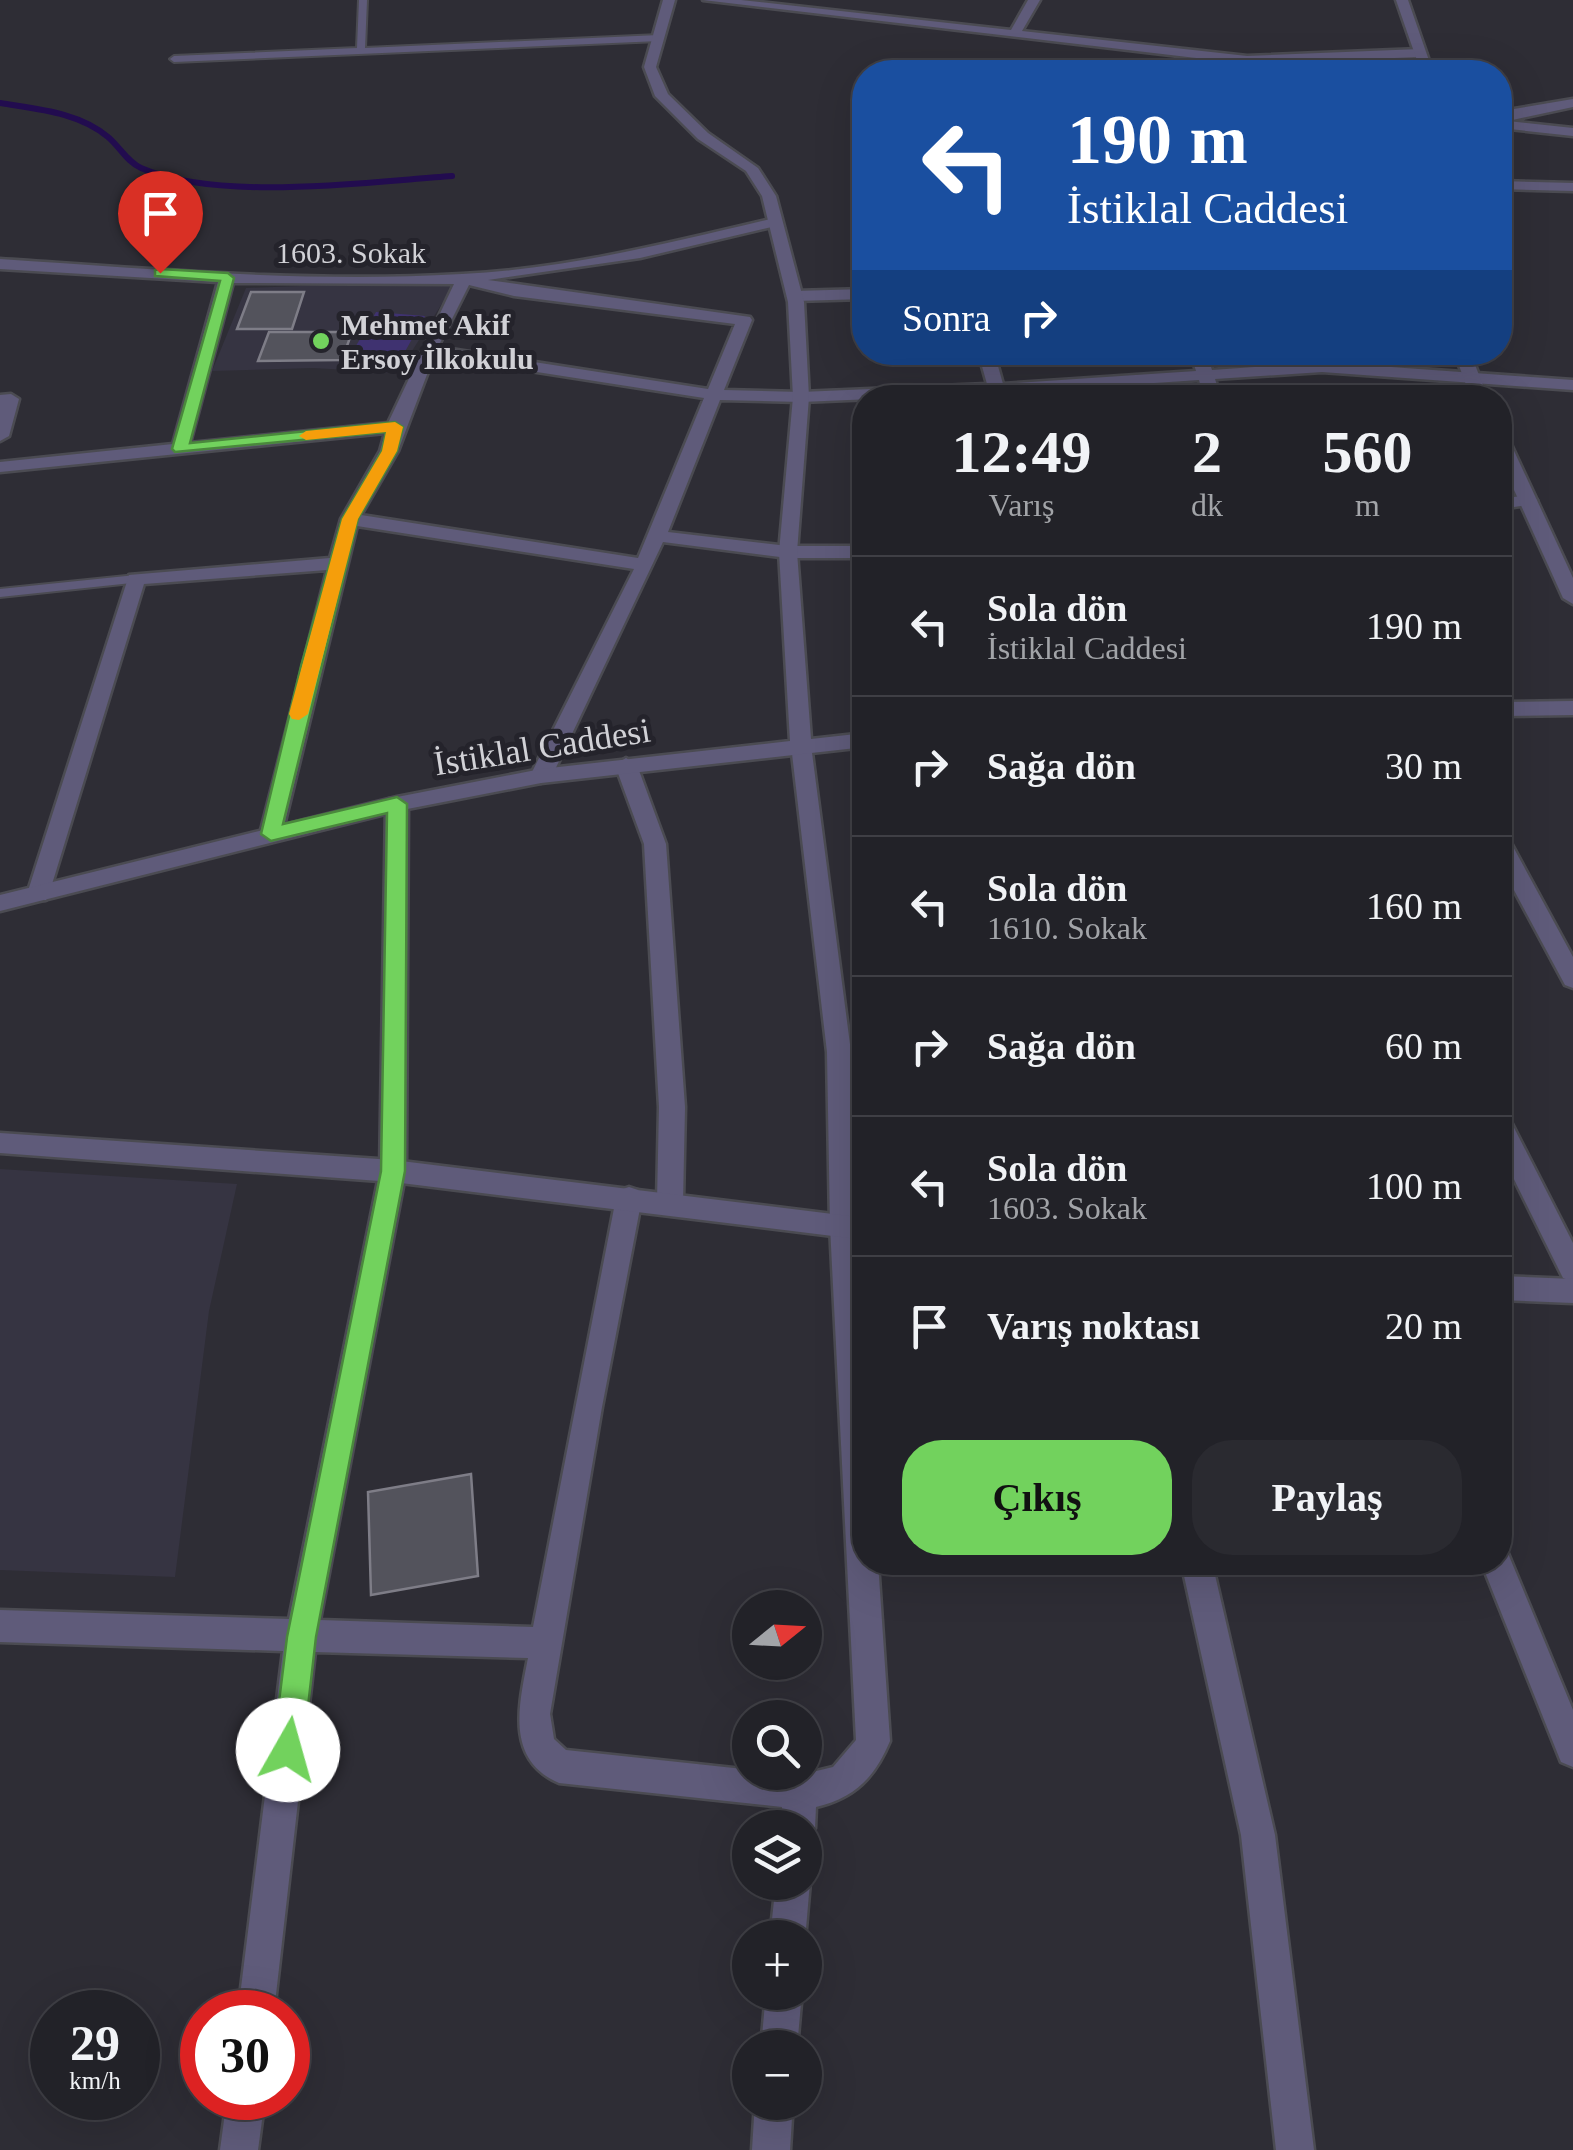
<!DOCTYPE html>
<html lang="tr">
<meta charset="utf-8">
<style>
body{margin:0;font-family:"Times New Roman",serif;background:#2a2a30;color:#f1f3f6;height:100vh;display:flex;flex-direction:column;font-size:38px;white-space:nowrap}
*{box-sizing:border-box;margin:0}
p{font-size:32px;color:#a2a4a8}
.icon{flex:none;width:55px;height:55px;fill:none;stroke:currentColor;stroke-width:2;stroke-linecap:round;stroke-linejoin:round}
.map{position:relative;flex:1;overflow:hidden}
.panel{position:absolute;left:852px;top:385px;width:660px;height:1190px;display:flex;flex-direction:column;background:#222228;border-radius:40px;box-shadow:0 10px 40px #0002,0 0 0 2px #3f3f45}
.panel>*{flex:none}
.top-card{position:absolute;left:852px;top:60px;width:660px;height:305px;border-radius:40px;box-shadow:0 10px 40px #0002,0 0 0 2px #3f3f45;background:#1a4fa0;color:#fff;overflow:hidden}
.needle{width:65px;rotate:72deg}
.controls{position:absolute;left:732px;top:1590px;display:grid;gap:20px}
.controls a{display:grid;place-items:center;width:90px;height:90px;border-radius:50%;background:#222228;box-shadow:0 10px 40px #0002,0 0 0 2px #3f3f45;font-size:50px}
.speed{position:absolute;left:30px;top:1990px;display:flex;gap:20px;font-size:50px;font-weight:700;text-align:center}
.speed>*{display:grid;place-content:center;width:130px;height:130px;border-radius:50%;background:#222228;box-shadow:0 10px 40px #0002,0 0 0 2px #3f3f45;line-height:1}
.speed small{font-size:25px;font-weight:400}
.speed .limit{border:15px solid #d22;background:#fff;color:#111}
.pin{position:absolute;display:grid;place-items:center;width:85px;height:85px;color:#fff;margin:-102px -42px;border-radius:50% 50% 50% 0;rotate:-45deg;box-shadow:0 0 10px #0007}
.pin .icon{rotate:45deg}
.me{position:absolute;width:110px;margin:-55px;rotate:7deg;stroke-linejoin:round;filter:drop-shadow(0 0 8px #0008)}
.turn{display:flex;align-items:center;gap:35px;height:210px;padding:0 50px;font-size:45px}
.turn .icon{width:130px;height:130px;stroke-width:2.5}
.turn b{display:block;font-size:70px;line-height:85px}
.then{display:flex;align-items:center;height:95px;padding:0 50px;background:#0003;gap:20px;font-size:38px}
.eta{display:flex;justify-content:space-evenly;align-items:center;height:170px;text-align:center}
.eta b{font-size:60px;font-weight:700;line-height:70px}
.cta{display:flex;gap:20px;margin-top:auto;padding:20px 50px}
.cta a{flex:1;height:115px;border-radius:40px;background:#72d25d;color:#111;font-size:40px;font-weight:700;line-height:115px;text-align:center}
.cta a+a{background:#2a2a30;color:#f1f3f6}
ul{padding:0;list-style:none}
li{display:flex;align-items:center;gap:30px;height:140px;padding:0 50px;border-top:2px solid #3f3f45}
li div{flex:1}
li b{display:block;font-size:38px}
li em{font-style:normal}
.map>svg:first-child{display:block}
.built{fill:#363442}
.green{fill:#3f3270}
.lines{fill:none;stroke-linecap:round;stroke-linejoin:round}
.stream{stroke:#220c4f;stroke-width:6}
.building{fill:#53535c;stroke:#7e7d87;stroke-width:2.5}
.service-casing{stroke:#4b4b52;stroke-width:4}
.minor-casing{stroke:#4b4b52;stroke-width:5}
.tertiary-casing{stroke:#4b4b52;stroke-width:5}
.service{fill:#5f5b7a;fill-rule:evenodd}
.minor{fill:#5f5b7a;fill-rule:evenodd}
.tertiary{fill:#5f5b7a;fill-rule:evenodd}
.route{fill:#72d25d;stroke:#4a883c;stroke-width:2.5}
.slow{fill:#f59e0b}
.poi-dot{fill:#72d25d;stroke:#24232b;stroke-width:4}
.labels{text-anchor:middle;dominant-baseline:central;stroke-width:10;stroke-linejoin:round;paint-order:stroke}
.far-street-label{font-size:30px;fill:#d1d1d6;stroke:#24232b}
.far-poi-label{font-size:30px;font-weight:bold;fill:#d1d1d6;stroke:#24232b;text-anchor:start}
.street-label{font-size:35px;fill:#d1d1d6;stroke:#24232b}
</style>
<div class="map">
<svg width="1573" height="2150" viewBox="0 0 1573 2150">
<rect width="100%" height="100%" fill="#2e2d35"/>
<g class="built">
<path d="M 457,280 L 398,373 L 313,368 L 212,371 L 246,288 Z"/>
<path d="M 0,1169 L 237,1184 L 209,1311 L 175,1577 L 0,1570 Z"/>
</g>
<path class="green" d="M 376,312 L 425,316 L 398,364 L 347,361 Z"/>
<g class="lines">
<path class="stream" d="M 0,103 C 36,109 79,112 108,137 C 120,147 127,162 141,168 C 219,202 367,182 452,176"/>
</g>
<g class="building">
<path d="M 251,292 L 304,292 L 292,329 L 237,329 Z"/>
<path d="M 269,332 L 352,332 L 342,360 L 258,361 Z"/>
<path d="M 471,1474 L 478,1576 L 371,1595 L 368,1492 Z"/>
</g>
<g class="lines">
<defs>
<g id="service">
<path d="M 359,0 L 367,0 L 365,48 L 659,35 L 663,38 L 659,41 L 174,62 L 170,59 L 174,56 L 357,48 Z"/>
<path d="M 1114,380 L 1120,383 L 1125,398 L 1113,398 L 1108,383 Z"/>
<path d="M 136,575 L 143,579 L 141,582 L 0,597 L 0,589 Z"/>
</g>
<g id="minor">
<path d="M 703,0 L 741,0 L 1011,30 L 1028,0 L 1040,0 L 1022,31 L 1247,56 L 1420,49 L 1426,53 L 1420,57 L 1247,64 Z"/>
<path d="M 1573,99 L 1573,107 L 1508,121 L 1573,128 L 1573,136 L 1500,128 L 1500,115 L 1508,110 Z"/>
<path d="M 775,218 L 780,219 L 780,225 L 640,258 L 488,280 L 750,317 L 752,320 L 724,390 L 801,392 L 987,384 L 978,352 L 994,352 L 1003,384 L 1196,371 L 1190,352 L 1206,352 L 1212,370 L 1322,362 L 1573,380 L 1573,390 L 1322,372 L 1215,379 L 1221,398 L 1204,398 L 1199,380 L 1006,393 L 1007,398 L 990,394 L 801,402 L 720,400 L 668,532 L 788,546 L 865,546 L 865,558 L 788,558 L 663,542 L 552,776 L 541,783 L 530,776 L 634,569 L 357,526 L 282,834 L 271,842 L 260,834 L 327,570 L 144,584 L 49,894 L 46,900 L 30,900 L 27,894 L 129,575 L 330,558 L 341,519 L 380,451 L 385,433 L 0,472 L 0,462 L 173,444 L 218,282 L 0,269 L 0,259 C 153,269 308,283 462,274 C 567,269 673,242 775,218 ZM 233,283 L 454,284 L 388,423 L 190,443 ZM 469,285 L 514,296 L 735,324 L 708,389 L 438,347 ZM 434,356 L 704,398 L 638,558 L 361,515 L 398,451 Z"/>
<path d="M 865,289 L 865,299 L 795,301 L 787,296 L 795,291 Z"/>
<path d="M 11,394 L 19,399 L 9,436 L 0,441 L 0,395 Z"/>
<path d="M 1528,495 L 1537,500 L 1534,504 L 1500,509 L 1500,499 Z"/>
<path d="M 801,738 L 811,745 L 851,1052 L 865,1359 L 865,1562 L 878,1562 L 890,1741 C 875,1777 855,1798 816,1807 L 815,1828 L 805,1842 L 805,1828 L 781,1828 L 782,1807 L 559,1783 C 505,1760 519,1705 528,1658 L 315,1652 L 274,2012 L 238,2012 L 283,1651 L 0,1642 L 0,1610 L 289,1619 L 380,1171 L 386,804 L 389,799 L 405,799 L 408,804 L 406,1171 L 320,1620 L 533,1627 L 616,1198 L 620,1190 L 629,1187 L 638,1190 L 642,1198 L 602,1407 L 550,1714 L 554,1739 L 566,1750 L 800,1775 L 833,1767 L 856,1740 L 830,1226 L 827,1052 L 791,745 Z"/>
<path d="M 626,758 L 637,765 L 666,844 L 685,1107 L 683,1202 L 679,1210 L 670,1213 L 661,1210 L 657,1202 L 659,1107 L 644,844 L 615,765 Z"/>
<path d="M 1500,835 L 1511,843 L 1573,957 L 1573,988 L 1565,985 L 1500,864 Z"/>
<path d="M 1500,1115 L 1509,1118 L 1573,1243 L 1573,1282 L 1563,1278 L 1500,1151 Z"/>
<path d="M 1500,1549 L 1507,1551 L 1573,1710 L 1573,1767 L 1561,1762 L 1481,1562 L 1500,1562 Z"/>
<path d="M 1181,1562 L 1212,1562 L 1275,1835 L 1314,2150 L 1276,2150 L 1241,1835 Z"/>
<path d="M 805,1870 L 810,1882 L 805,1940 L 770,1938 L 776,1882 L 805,1882 Z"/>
<path d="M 766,1992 L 802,1992 L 797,2048 L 761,2048 Z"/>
<path d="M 227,2098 L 265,2098 L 258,2150 L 220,2150 Z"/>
<path d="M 755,2102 L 793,2102 L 790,2150 L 752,2150 Z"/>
</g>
<g id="tertiary">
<path d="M 663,0 L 675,0 L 656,67 L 668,94 L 708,133 L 758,168 L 776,196 L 804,302 L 809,397 L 797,552 L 811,739 L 865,733 L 865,747 L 541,783 L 397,811 L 0,911 L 0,895 L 397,797 L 541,769 L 790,741 L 779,552 L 793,397 L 788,302 L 762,196 L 746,171 L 698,139 L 655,96 L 644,67 Z"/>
<path d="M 1396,0 L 1408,0 L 1433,72 L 1421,72 Z"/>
<path d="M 1500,181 L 1573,183 L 1573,191 L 1500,189 Z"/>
<path d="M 1454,352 L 1470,352 L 1488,398 L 1471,398 Z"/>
<path d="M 1500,435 L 1509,440 L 1573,578 L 1573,604 L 1563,598 L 1500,459 Z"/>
<path d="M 1573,701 L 1573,715 L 1500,716 L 1500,702 Z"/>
<path d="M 0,1133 L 393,1160 L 865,1218 L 865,1240 L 393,1182 L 0,1153 Z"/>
<path d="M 1500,1276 L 1573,1279 L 1573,1303 L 1500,1300 Z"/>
</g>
</defs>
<use href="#service" class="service-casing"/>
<use href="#minor" class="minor-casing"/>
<use href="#tertiary" class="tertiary-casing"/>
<use href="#service" class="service"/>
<use href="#minor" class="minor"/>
<use href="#tertiary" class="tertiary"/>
</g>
<path class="route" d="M 160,269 L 228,273 L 234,278 L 190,443 L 395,422 L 403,427 L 397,451 L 358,519 L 283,824 L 397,797 L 407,804 L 405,1171 L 316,1637 L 303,1750 L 298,1760 L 288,1765 L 277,1760 L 273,1750 L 287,1637 L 381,1171 L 387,813 L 271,841 L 261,834 L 301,666 L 342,519 L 382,451 L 386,432 L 175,452 L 172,449 L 220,281 L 155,276 L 155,270 Z"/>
<path class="slow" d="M 395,422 L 403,427 L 397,451 L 358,519 L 308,714 L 299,720 L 292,719 L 289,714 L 342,519 L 382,451 L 386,432 L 306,440 L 299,436 L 306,431 Z"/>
<circle class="poi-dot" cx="321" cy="341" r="10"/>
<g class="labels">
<g class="far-street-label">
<text x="351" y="252">1603. Sokak</text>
</g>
<g class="far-poi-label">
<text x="341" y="324">Mehmet Akif<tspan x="341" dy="34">Ersoy İlkokulu</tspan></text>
</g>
<g class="street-label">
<text transform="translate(542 747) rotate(-9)">İstiklal Caddesi</text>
</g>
</g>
</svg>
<div class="controls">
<a><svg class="needle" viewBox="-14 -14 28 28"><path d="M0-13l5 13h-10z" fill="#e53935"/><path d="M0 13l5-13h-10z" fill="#a2a4a8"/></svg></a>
<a><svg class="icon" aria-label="search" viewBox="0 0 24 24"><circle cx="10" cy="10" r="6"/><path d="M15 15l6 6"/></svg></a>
<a><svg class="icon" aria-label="layers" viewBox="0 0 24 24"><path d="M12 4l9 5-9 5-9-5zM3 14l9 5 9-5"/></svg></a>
<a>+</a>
<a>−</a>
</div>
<div class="speed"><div>29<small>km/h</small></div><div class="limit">30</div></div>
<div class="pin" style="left:160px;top:273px;background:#d93025"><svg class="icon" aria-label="arrive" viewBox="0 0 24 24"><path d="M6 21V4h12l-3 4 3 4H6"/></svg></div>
<svg class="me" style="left:288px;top:1750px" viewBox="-20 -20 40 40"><circle r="19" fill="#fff"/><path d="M0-13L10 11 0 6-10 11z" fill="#72d25d"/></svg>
<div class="top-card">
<div class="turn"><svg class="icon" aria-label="left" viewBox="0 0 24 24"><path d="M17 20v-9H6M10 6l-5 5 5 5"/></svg><div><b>190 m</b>İstiklal Caddesi</div></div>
<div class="then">Sonra<svg class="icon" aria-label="right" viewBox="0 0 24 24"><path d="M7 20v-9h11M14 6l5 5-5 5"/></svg></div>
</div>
<section class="panel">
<div class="eta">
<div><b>12:49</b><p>Varış</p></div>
<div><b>2</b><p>dk</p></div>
<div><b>560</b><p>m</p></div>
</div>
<ul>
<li><svg class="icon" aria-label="left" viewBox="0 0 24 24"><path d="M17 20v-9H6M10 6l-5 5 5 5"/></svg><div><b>Sola dön</b><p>İstiklal Caddesi</p></div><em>190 m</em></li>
<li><svg class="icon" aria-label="right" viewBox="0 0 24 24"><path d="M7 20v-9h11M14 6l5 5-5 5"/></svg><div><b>Sağa dön</b></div><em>30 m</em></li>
<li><svg class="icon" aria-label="left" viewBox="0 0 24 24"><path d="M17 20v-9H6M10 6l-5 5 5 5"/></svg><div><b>Sola dön</b><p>1610. Sokak</p></div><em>160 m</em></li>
<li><svg class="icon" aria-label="right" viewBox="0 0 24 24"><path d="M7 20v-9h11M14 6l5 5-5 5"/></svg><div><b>Sağa dön</b></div><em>60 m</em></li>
<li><svg class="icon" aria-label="left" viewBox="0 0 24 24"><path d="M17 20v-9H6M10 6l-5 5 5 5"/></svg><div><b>Sola dön</b><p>1603. Sokak</p></div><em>100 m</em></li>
<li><svg class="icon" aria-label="arrive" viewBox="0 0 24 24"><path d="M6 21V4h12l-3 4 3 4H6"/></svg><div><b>Varış noktası</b></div><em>20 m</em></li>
</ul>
<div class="cta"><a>Çıkış</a><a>Paylaş</a></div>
</section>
</div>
